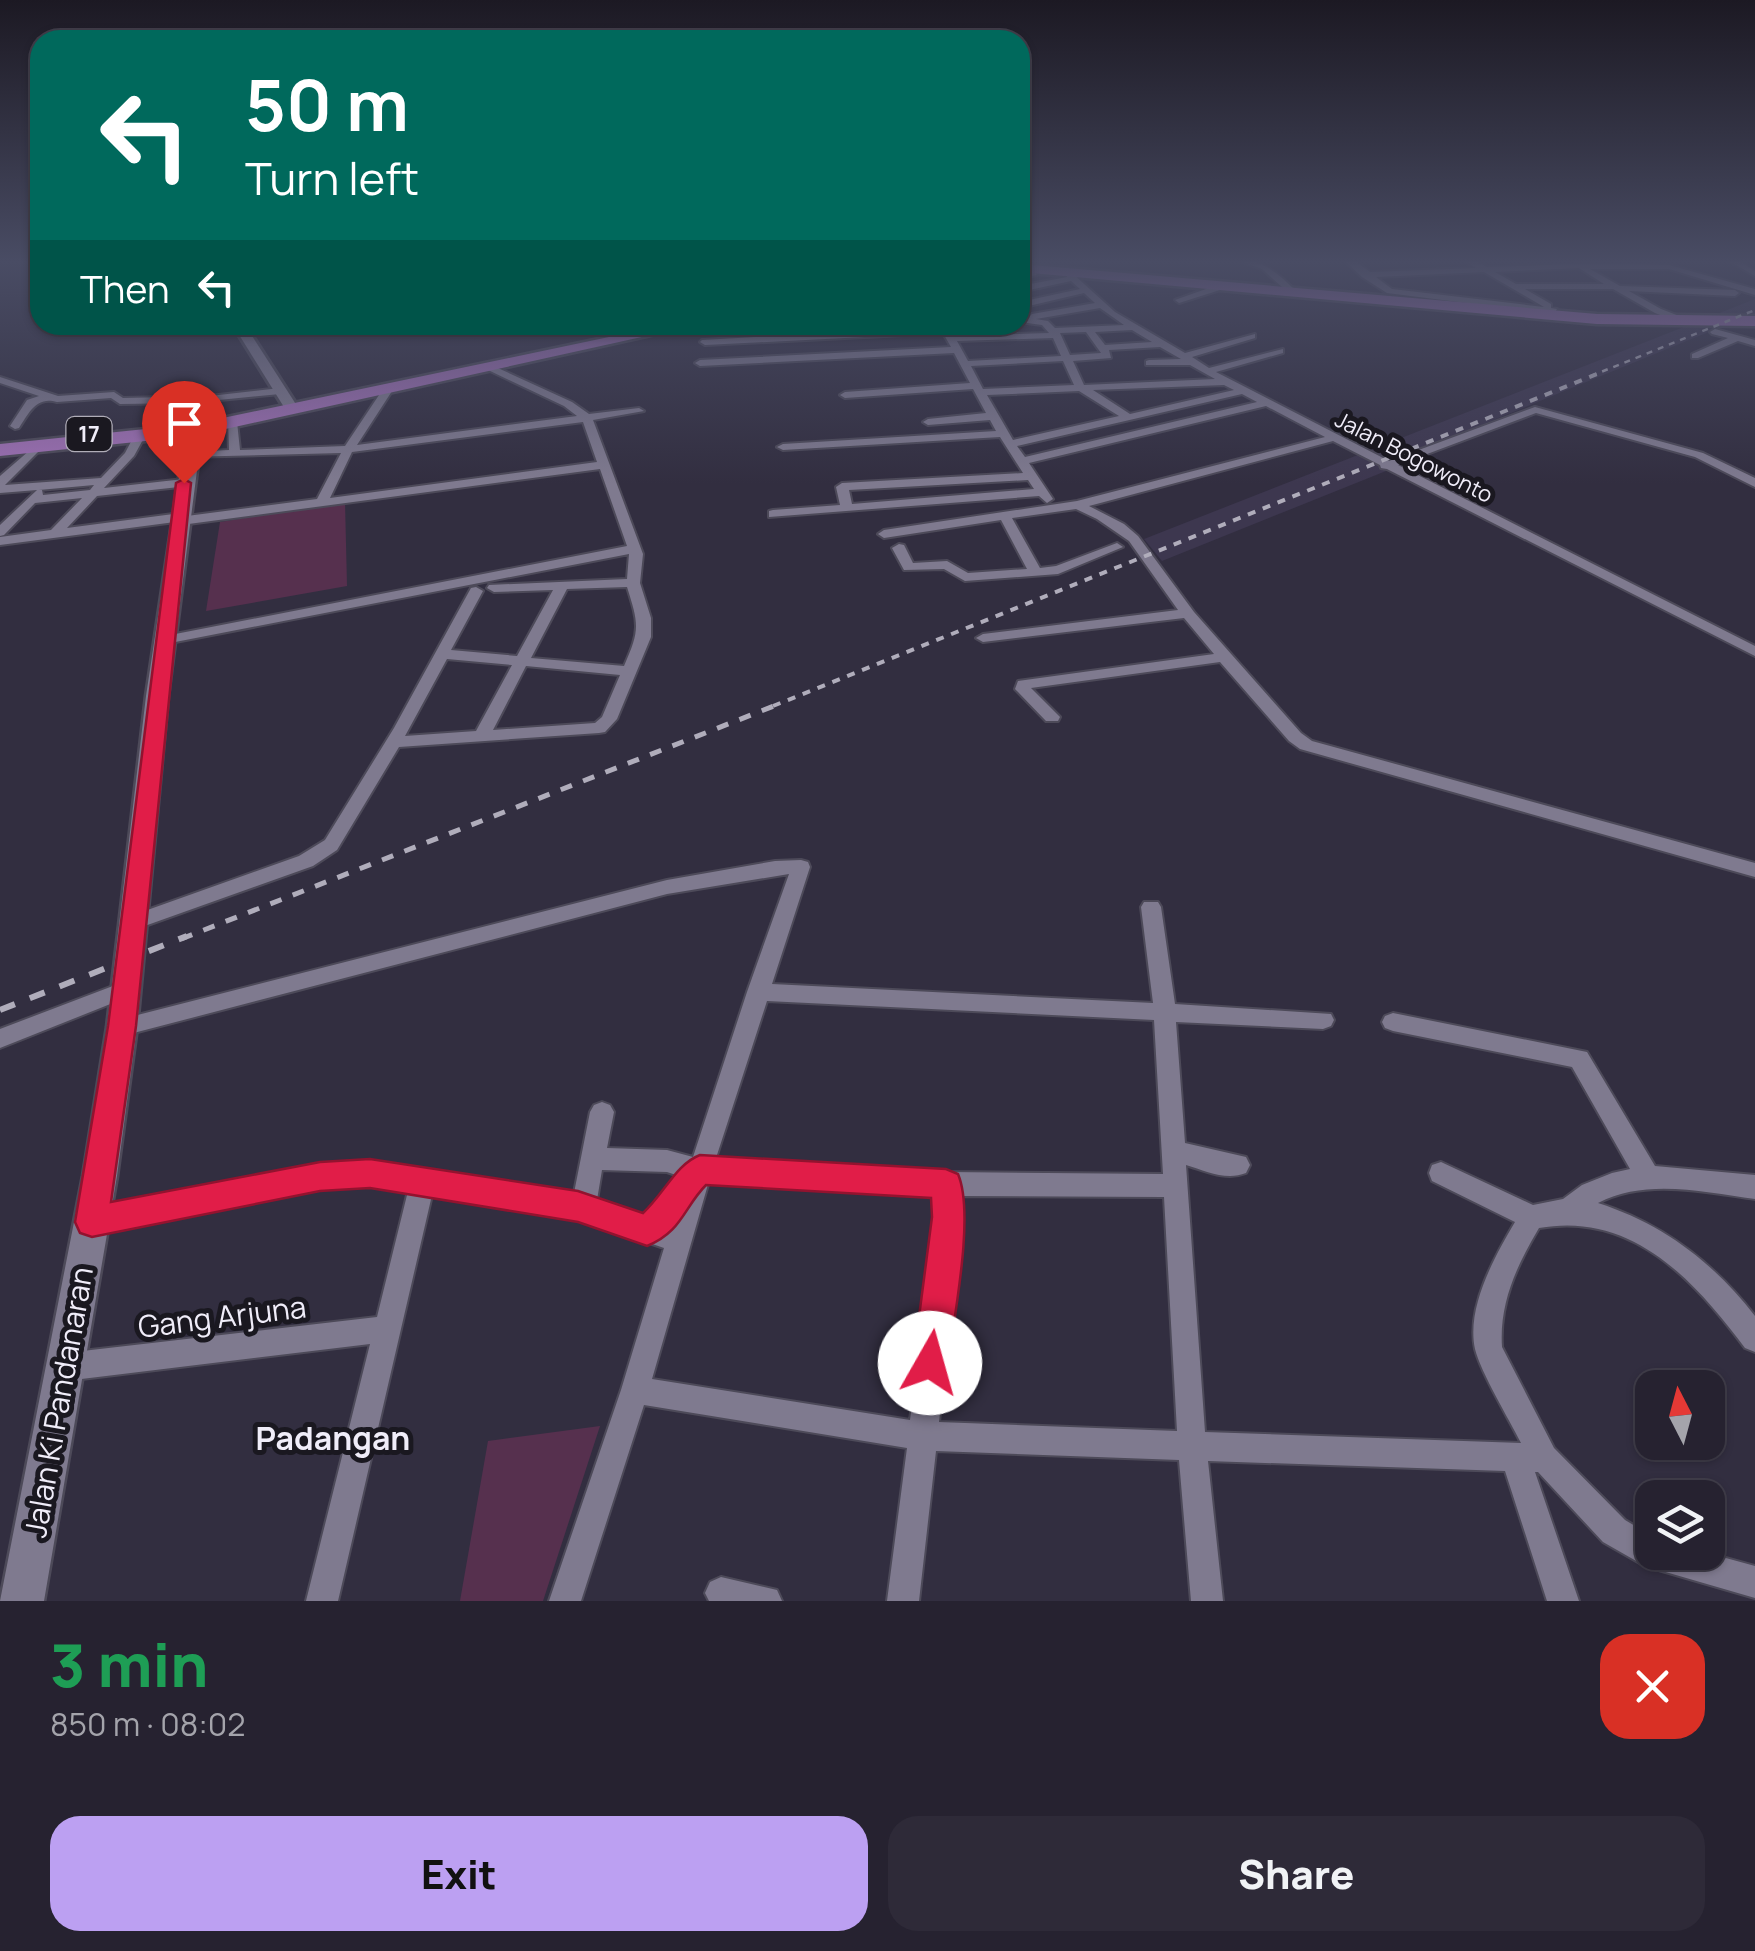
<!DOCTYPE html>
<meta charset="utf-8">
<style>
body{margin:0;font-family:Manrope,sans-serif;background:#2e2a38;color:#f1f3f6;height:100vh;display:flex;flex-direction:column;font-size:38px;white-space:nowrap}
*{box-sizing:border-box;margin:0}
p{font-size:32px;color:#a4a4ab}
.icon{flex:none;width:55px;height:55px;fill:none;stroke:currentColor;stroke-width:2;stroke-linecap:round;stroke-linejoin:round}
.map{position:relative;height:1601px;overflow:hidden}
.side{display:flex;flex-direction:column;background:#262230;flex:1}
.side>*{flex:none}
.guide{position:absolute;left:30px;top:30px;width:1000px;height:305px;border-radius:30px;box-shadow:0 2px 8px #0004,0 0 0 2px #423f4c;background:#00695c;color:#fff;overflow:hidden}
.needle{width:65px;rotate:354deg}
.controls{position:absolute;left:1635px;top:1370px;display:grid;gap:20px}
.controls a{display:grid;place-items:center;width:90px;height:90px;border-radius:20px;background:#262230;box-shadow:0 2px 8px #0004,0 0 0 2px #423f4c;font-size:50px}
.pin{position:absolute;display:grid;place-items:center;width:85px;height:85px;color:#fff;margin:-102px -42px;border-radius:50% 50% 50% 0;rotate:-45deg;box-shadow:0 0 10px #0007}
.pin .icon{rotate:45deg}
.me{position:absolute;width:110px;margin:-55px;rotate:7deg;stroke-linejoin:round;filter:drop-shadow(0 0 8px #0008)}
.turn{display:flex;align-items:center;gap:35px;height:210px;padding:0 50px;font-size:45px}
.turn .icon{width:130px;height:130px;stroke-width:2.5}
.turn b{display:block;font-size:70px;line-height:85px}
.then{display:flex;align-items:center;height:95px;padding:0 50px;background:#0003;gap:20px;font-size:38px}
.round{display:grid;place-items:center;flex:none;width:105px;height:105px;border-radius:30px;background:#2e2a38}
.head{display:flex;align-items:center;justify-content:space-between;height:170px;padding:0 50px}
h1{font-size:60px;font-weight:800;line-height:75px;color:#1e9e55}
.action{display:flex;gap:20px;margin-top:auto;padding:20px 50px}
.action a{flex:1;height:115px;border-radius:30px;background:#bca0f2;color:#111;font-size:40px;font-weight:800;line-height:115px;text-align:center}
.action a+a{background:#2e2a38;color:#f1f3f6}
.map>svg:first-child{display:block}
.built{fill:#3d374f}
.green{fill:#56304e}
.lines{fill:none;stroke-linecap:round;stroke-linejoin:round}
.minor-casing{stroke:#4d4a59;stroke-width:4}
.tertiary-casing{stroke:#4d4a59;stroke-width:6}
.secondary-casing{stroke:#4d4a59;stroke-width:5}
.trunk-casing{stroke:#4d4a59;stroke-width:5}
.minor{fill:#7f7a8f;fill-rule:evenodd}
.tertiary{fill:#7f7a8f;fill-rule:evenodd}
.secondary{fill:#7f7a8f;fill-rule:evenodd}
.trunk{fill:#9e70b4;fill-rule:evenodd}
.rail-far3{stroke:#b0adbb;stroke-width:2.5;stroke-dasharray:6 6;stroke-linecap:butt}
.rail-far2{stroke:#b0adbb;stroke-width:4;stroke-dasharray:8 8;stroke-linecap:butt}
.rail-far1{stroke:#b0adbb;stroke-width:5;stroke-dasharray:12 12;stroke-linecap:butt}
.rail{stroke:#b0adbb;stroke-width:6;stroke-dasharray:16 16;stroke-linecap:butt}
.route{fill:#e11d48;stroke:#92132f;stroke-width:2.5}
.labels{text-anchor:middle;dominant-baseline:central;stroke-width:10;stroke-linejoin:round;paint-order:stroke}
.shield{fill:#1a1820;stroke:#b0adb8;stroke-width:2.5}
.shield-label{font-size:22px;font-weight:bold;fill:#f0edf9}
.far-street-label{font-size:22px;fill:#f0edf9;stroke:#1a1820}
.near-street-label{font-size:30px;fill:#f0edf9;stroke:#1a1820}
.near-neighbourhood-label{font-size:32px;font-weight:bold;fill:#f0edf9;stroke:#1a1820}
</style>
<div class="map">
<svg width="1755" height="1601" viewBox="0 0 1755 1601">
<rect width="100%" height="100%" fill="#322e40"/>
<path class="built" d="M 1755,299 L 1755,313 L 1381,466 L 1386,471 L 1162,561 L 1144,539 Z"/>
<g class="green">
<path d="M 345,502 L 347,586 L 206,611 L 220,522 Z"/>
<path d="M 600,1426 L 543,1601 L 460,1601 L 488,1441 Z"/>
</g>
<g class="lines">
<defs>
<g id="minor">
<path d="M 1020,259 L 1025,259 L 1020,262 Z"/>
<path d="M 1235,259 C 1263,259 1279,274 1298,293 L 1291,295 L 1262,269 Z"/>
<path d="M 1343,259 L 1353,259 L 1370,272 L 1476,268 L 1462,259 L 1472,259 L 1487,267 L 1579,264 L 1669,265 L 1755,289 L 1755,295 L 1669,269 L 1590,269 L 1620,286 L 1735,290 L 1739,293 L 1735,296 L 1629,291 L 1661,309 L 1687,319 L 1684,324 L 1655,313 L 1613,289 L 1525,289 L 1551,304 L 1551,308 L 1557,309 L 1554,314 L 1387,293 L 1362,277 ZM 1579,268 L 1604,284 L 1516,284 L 1495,272 ZM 1484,272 L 1544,307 L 1392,289 L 1376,277 Z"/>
<path d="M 1726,259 L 1736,259 L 1755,271 L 1755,276 Z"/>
<path d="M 1034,271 L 1037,275 L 1020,278 L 1020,274 Z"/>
<path d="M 1066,273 L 1072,273 L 1115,312 L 1185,353 L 1255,334 L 1255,338 L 1192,357 L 1209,368 L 1283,349 L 1283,353 L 1216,372 L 1389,461 L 1535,407 L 1703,453 L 1755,478 L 1755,487 L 1695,457 L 1536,413 L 1398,465 L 1755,646 L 1755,656 L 1387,469 L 1381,468 L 1380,465 L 1333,441 L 1089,506 L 1124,524 L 1138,536 L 1194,612 L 1301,733 L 1312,741 L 1755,863 L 1755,877 L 1300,749 L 1289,741 L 1220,662 L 1031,688 L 1060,717 L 1058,721 L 1046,721 L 1018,692 L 1015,689 L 1018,681 L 1214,654 L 1184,618 L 983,642 L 976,638 L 983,634 L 1178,610 L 1129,541 L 1097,519 L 1076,509 L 1012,518 L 1040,568 L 1056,566 L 1117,543 L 1123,547 L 1058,574 L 965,581 L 944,569 L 904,570 L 892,548 L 899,544 L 904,545 L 913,563 L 947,561 L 968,573 L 1027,569 L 1001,520 L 884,538 L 878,534 L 884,530 L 1077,501 L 1325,437 L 1266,406 L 1029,463 L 1053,499 L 1047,503 L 1039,496 L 769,517 L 769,511 L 773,510 L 840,505 L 836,487 L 842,483 L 1023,473 L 1000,437 L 783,450 L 777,447 L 783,444 L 996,431 L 990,420 L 928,425 L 923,422 L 928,419 L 986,413 L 973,389 L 845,398 L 840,395 L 845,392 L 970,383 L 954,353 L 700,366 L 695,363 L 700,360 L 951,347 L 943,333 L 705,345 L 700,342 L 702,340 L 808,334 L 805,325 L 815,325 L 817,333 L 940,327 L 938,325 L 948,325 L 954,336 L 1049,333 L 1042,325 L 1020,322 L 1020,316 L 1028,318 L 1032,314 L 1095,303 L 1084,293 L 1020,308 L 1020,302 L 1080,289 L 1071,281 L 1020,292 L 1020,286 L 1067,277 ZM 1100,308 L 1124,325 L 1055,328 L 1048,321 L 1036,319 ZM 1132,330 L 1152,342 L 1105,345 L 1095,332 ZM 1086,332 L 1101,353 L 1070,355 L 1060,333 ZM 1053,338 L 1061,356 L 968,361 L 957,341 ZM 1160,347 L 1181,359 L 1149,360 L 1146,361 L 1146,365 L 1190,365 L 1215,379 L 1084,385 L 1073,361 L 1111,358 L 1109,350 ZM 1063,361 L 1074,385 L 983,389 L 971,366 ZM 1224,385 L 1234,390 L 1130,414 L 1093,390 ZM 1079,391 L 1119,416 L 1013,440 L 987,395 ZM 1242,394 L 1257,402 L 1025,457 L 1017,446 ZM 1028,480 L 1034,489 L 852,504 L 849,490 Z"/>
<path d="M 1220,284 L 1223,289 L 1179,303 L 1175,300 Z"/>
<path d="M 621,325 L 632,325 L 643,335 L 635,337 Z"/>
<path d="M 1715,329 L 1755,340 L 1755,346 L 1738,341 L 1698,358 L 1692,358 L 1692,354 L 1728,338 L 1712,334 L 1710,332 Z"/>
<path d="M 489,364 L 572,402 L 589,414 L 639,408 L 644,411 L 593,420 L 643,554 L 640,583 L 651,618 L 651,637 L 617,719 L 605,732 L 599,733 L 399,747 L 337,850 L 313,866 L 139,928 L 132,931 L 125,928 L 122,923 L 125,918 L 299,856 L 325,840 L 394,728 L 471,588 L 476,587 L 483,591 L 451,650 L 517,656 L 553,590 L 494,592 L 487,588 L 489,585 L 627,579 L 629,554 L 165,644 L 160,643 L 160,637 L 627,546 L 600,469 L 181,525 L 175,522 L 0,545 L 0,537 L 51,530 L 82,498 L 35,503 L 4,535 L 0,536 L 0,525 L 37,490 L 0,493 L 0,476 L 37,444 L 41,445 L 41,449 L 5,485 L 101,478 L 125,453 L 135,434 L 139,433 L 145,436 L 134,456 L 104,488 L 184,479 L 188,480 L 188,486 L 97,496 L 67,528 L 181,513 L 187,516 L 317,499 L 341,453 L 185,457 L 185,453 L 189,452 L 229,450 L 228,420 L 237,422 L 240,450 L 345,446 L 385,386 L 389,385 L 394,388 L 357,445 L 577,416 L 564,406 L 486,369 L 484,367 ZM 583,422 L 597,462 L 330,498 L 352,452 ZM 94,485 L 90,490 L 43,495 L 42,490 L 39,490 ZM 627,587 C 639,625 640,630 624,666 L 531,658 L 567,589 ZM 447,659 L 512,665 L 476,731 L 405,736 ZM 526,666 L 620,675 L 602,717 L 595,723 L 493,730 Z"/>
<path d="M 0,377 L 58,396 L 114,392 L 123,398 L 210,396 L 280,388 L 285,391 L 280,394 L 199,402 L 181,428 L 177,429 L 172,426 L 188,403 L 120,404 L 111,398 L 57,402 C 36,396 29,413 19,428 L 15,429 L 10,426 L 27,400 L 39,396 L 0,383 Z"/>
<path d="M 801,860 L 808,862 L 810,867 L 772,984 L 1153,1003 L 1141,907 L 1144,902 L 1158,902 L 1161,907 L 1175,1004 L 1331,1014 L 1334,1020 L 1331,1026 L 1323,1029 L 1176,1022 L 1185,1143 L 1246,1157 L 1250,1165 L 1246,1173 C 1226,1181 1206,1171 1186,1165 L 1205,1432 L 1521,1443 C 1509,1419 1481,1373 1475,1349 C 1466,1307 1495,1256 1515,1222 L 1432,1181 L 1429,1173 L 1432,1165 L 1441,1162 L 1533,1205 L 1563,1199 L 1582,1185 L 1612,1173 L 1630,1169 L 1572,1067 L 1393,1031 L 1385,1028 L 1382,1022 L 1385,1016 L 1393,1013 L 1587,1052 L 1655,1166 L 1755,1175 L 1755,1199 C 1704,1192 1646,1178 1598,1203 C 1663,1224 1713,1262 1755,1316 L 1755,1352 L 1745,1348 C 1694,1280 1632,1211 1539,1228 C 1517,1265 1499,1303 1502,1347 L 1554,1448 L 1625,1520 L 1652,1536 L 1652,1552 L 1704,1552 L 1755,1566 L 1755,1598 L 1645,1566 L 1603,1542 L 1538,1472 L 1535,1472 L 1579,1601 L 1547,1601 L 1505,1471 L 1208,1461 L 1223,1601 L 1191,1601 L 1179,1460 L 936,1451 L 919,1601 L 887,1601 L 907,1448 L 644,1405 L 581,1601 L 549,1601 L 621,1390 L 664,1248 L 577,1218 L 432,1195 L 338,1601 L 306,1601 L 370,1344 L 65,1381 L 55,1377 L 51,1367 L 55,1357 L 65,1353 L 377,1317 L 408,1191 L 370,1185 L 320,1187 L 92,1233 L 83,1230 L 80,1221 L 83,1212 L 92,1209 L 320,1165 L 370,1163 L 574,1193 L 590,1112 L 594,1105 L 602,1102 L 610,1105 L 614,1112 L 607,1148 L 667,1150 L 693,1157 L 747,992 L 789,874 L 667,894 L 122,1036 L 114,1033 L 111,1027 L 114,1021 L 667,880 L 775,861 ZM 767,1001 L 1154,1020 L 1163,1174 L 947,1172 L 716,1158 ZM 602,1170 L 667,1172 L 679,1176 L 661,1201 L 645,1217 L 597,1200 ZM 720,1180 L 935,1195 L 937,1217 L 910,1420 L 652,1379 L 709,1181 ZM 960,1196 L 1164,1197 L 1177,1431 L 939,1422 L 961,1217 Z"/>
<path d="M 126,981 L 133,983 L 136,989 L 133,995 L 0,1048 L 0,1029 Z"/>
<path d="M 721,1577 L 777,1590 L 782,1601 L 709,1601 L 705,1593 L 710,1582 Z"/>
</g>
<path id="tertiary" d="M 233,325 L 245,325 L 299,409 L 297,412 L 287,412 Z"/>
<path id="secondary" d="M 195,419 L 203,424 L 168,696 L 137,1027 L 117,1176 L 44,1601 L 0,1601 L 83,1176 L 107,1027 L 146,696 L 187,424 Z"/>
<g id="trunk">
<path d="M 1020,264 L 1597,314 L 1755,316 L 1755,326 L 1597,324 L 1020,272 Z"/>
<path d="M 666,325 L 696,325 L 194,436 L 0,456 L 0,444 L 194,424 Z"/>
</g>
</defs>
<use href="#minor" class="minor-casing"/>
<use href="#tertiary" class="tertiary-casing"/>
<use href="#secondary" class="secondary-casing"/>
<use href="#trunk" class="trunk-casing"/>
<use href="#minor" class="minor"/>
<use href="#tertiary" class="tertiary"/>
<use href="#secondary" class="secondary"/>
<use href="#trunk" class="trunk"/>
<path class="rail-far3" d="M 1591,376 L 1755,310"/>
<path class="rail-far2" d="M 773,706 L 1597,374"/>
<path class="rail-far1" d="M 181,939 L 779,704"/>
<path class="rail" d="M 0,1010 L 187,936"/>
</g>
<linearGradient id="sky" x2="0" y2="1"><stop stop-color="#1c1923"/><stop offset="0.54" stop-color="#494c64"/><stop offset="1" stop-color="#494c64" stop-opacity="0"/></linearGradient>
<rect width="1755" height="484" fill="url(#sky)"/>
<path class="route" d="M 184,479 L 191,483 L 136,1026 L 111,1202 L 320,1162 L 370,1159 L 578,1191 L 643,1213 C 664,1194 676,1164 700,1155 L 946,1169 L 958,1174 C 975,1214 954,1317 948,1363 L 943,1376 L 930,1381 L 918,1376 L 913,1363 L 932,1217 L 931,1198 L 706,1185 C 684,1207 682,1232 647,1246 L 578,1222 L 370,1188 L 320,1191 L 92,1237 L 80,1233 L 75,1222 L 108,1026 L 176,483 Z"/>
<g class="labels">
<rect class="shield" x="66.5" y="417" width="45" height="34" rx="8"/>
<g class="shield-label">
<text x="89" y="434">17</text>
</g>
<g class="far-street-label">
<text transform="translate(1414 457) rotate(27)">Jalan Bogowonto</text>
</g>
<g class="near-street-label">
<text transform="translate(222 1316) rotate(-7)">Gang Arjuna</text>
<text transform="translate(58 1402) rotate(-80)">Jalan Ki Pandanaran</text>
</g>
<g class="near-neighbourhood-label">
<text x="333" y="1438">Padangan</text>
</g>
</g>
</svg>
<div class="controls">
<a><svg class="needle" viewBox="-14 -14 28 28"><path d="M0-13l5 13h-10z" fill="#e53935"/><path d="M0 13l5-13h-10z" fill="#a4a4ab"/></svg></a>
<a><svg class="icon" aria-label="layers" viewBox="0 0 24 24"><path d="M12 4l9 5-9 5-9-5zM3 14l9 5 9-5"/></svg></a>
</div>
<div class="pin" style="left:184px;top:483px;background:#d93025"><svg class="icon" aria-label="arrive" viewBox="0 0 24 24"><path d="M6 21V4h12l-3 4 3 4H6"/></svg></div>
<svg class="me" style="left:930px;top:1363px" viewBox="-20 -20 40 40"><circle r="19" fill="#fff"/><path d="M0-13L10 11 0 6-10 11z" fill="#e11d48"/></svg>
<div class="guide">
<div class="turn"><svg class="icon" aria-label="left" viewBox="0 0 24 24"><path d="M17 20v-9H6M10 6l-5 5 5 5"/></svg><div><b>50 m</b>Turn left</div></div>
<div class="then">Then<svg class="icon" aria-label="left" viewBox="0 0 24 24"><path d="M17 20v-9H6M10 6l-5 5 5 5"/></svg></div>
</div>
</div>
<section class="side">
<div class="head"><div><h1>3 min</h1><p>850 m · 08:02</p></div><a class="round" style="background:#d93025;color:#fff"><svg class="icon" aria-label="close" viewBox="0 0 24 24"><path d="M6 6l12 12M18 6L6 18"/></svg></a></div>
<div class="action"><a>Exit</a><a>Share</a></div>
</section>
